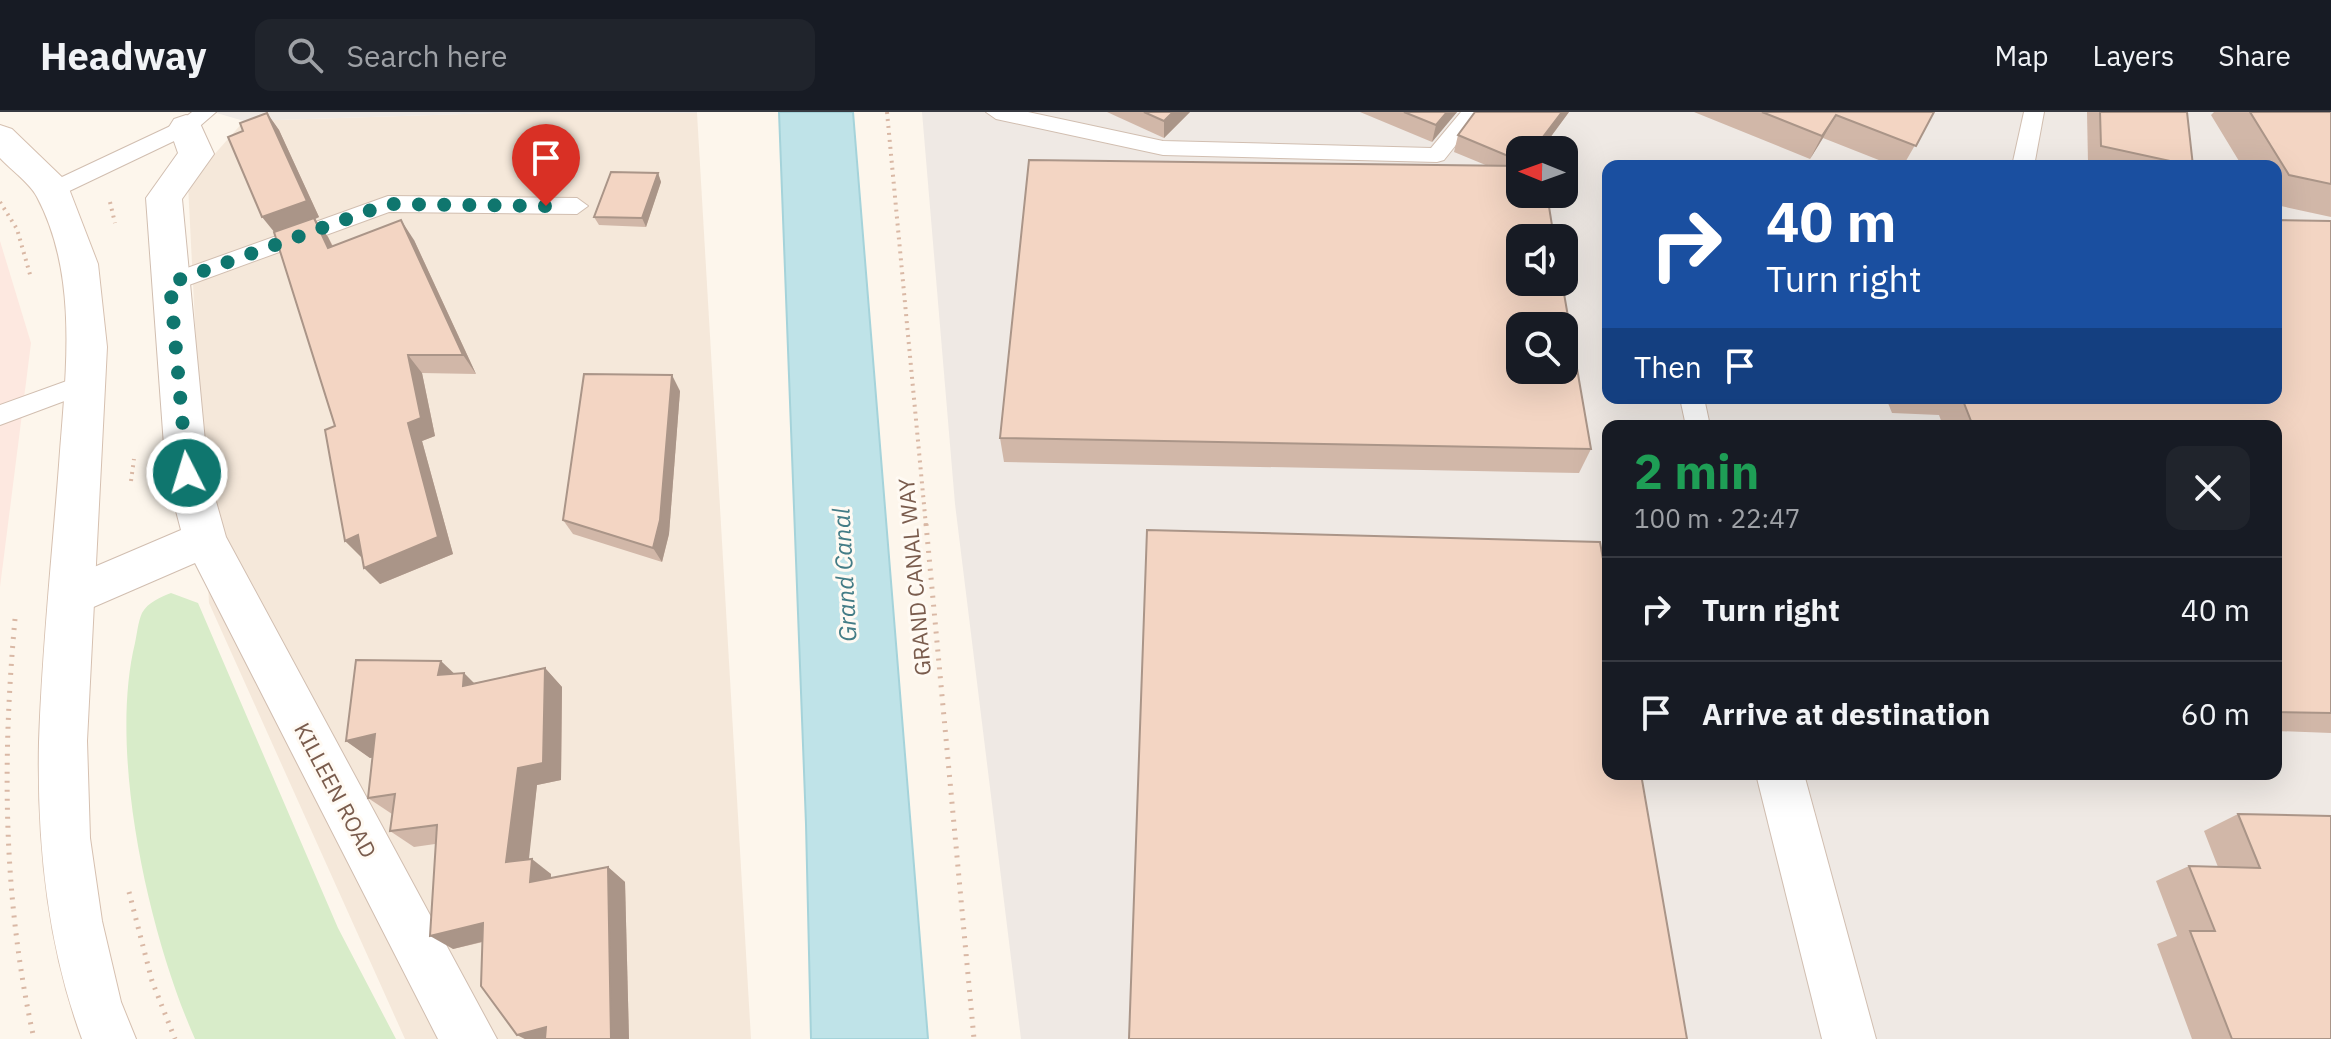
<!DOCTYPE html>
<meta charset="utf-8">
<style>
body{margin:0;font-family:"IBM Plex Sans",sans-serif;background:#20242c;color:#f1f3f6;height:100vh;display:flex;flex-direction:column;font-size:30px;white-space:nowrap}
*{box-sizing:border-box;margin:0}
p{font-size:26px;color:#9ea1a6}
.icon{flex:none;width:44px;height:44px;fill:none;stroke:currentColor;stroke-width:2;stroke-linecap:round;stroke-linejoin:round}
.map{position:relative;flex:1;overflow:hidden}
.panel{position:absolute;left:1602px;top:308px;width:680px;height:360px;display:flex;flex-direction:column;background:#171b24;border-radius:16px;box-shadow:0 8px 32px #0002}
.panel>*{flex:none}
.guide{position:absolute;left:1602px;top:48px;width:680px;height:244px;border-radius:16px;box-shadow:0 8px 32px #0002;background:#1a4fa0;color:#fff;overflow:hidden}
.needle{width:52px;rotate:271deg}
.buttons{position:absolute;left:1506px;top:24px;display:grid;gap:16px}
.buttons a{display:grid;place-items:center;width:72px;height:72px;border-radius:16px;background:#171b24;box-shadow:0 8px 32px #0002;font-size:40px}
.pin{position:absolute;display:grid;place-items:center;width:68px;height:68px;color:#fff;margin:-82px -34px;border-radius:50% 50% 50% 0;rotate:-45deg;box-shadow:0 0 8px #0007}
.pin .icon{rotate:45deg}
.me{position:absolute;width:88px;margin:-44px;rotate:355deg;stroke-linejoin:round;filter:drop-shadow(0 0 6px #0008)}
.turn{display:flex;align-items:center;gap:28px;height:168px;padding:0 32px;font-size:36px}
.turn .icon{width:104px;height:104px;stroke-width:2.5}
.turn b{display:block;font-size:56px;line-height:68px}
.then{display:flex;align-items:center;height:76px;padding:0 32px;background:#0003;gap:16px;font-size:30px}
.round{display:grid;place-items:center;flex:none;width:84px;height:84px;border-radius:16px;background:#20242c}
.headline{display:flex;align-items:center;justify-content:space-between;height:136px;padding:0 32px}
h1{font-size:48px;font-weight:700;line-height:60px;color:#1e9e55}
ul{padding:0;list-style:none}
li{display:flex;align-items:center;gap:24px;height:104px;padding:0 32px;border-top:2px solid #363941}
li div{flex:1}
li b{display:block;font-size:30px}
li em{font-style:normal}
header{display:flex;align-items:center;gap:48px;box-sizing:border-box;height:112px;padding:0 40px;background:#171b24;border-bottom:2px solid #363941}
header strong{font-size:38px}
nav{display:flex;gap:44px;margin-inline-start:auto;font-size:28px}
.search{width:560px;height:72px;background:#20242c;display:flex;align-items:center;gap:20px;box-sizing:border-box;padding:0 28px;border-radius:16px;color:#9ea1a6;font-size:30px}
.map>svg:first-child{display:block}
.residential{fill:#f5e8da}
.commercial{fill:#fde8e0}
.industrial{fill:#efe9e4;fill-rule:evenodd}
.green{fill:#d8ecc9}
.water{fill:#bfe3e8;stroke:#a5d3da;stroke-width:2}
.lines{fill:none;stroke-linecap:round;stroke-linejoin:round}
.lane-casing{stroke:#d1beb0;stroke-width:2}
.street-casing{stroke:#d1beb0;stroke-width:2}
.secondary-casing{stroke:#d6c0b0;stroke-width:2}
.path-far1{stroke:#d9b8a5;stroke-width:4;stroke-dasharray:2 5;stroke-linecap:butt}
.path{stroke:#d9b8a5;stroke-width:5;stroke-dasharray:2 7;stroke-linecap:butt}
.lane{fill:#fff;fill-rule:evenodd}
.street{fill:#fff;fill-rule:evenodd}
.secondary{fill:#fff;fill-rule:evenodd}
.wall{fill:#d1b7a8}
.shaded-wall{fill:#aa9588}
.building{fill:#f3d5c3;stroke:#aa9588;stroke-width:2;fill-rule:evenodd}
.route{stroke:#0f766e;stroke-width:14;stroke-dasharray:0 25.2}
.labels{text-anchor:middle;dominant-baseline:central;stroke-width:6;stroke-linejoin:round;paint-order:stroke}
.street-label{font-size:22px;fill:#7a5c4d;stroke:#fffaf3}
.water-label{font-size:24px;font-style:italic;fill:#437c86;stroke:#fffaf3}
</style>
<header>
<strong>Headway</strong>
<div class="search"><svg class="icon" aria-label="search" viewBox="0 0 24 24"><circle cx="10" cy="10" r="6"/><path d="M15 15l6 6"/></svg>Search here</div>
<nav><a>Map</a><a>Layers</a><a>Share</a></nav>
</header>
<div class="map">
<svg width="2331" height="927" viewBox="0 0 2331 927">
<rect width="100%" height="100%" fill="#fdf6ec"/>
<path class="residential" d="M 526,0 L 697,1 L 751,927 L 405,927 L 209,491 L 188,72 L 244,9 Z"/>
<path class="commercial" d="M 0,129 L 31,231 L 0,475 Z"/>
<g class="industrial">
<path d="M 213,0 L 697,0 L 697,1 L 526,0 L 244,9 Z"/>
<path d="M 922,0 L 2331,0 L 2331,927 L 1021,927 L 955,392 ZM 1520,38 L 1564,38 L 1564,82 L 1520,82 ZM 1608,54 L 2276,54 L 2276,286 L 1608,286 ZM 1520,126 L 1564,126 L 1564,170 L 1520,170 ZM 1520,214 L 1564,214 L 1564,258 L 1520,258 ZM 1608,314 L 2276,314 L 2276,662 L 1608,662 Z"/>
</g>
<path class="green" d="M 171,481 L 198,491 L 338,816 L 396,927 L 195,927 C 149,823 108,642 135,531 C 137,522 138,510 142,501 C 148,490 161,485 171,481 Z"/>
<path class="water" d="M 779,0 L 853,0 L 928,927 L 811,927 L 806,712 Z"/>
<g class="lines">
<defs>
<g id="lane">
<path d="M 192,0 L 216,0 L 193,20 L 61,83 L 53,85 L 42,78 L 45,73 L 179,10 Z"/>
<path d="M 986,0 L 1028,0 L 1163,29 L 1431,36 L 1461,0 L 1482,0 L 1444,48 L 1437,50 L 1163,43 L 996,7 Z"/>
<path d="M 2024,0 L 2044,0 L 2034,54 L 2012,54 Z"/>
<path d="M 388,84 L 577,86 L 588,94 L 577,102 L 389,100 L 178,177 L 170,179 L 159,171 L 162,165 Z"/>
<path d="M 86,262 L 94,264 L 98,271 L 94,278 L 0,313 L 0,293 Z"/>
<path d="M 1680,286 L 1704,286 L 1710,314 L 1686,314 Z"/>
</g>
<g id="street">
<path d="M 186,3 L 198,7 L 214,42 L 182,87 L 208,361 L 226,425 L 497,927 L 438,927 L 195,451 L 75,503 L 59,498 L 53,484 L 59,470 L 181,418 L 166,361 L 146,86 L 178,41 L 169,15 L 174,7 Z"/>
<path d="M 1756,662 L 1804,662 L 1876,927 L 1822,927 Z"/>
</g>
<path id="secondary" d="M 0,13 L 12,17 L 66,69 L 98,152 L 107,235 L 87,629 L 90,726 L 102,809 L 121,890 L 136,927 L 82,927 C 47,832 37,731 39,630 C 42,538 52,445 59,353 C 65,266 80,166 37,85 C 30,71 11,58 0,46 Z"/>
</defs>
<use href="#lane" class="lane-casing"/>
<use href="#street" class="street-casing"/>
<use href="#secondary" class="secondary-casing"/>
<g class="path-far1">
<path d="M 887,0 L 926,414"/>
<path d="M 0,90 L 17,117 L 31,166"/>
<path d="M 110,90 L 115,111"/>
<path d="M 131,369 L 134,347"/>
</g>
<g class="path">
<path d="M 926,412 L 974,927"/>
<path d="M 15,507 C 2,649 3,787 34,927"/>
<path d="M 129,780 L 152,869 L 175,927"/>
</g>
<use href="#lane" class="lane"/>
<use href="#street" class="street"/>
<use href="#secondary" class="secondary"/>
</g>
<g class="wall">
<path d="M 1107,0 L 1190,0 L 1164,26 Z"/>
<path d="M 1360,0 L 1457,0 L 1432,30 Z"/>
<path d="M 1475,0 L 1569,0 L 1541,38 L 1520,38 L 1520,82 L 1591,337 L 1579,361 L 1004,350 L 1000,326 L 1488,54 L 1454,40 L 1458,23 Z"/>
<path d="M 1694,0 L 1934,0 L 1903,54 L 1894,54 L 1823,26 L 1810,47 Z"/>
<path d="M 2087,0 L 2187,0 L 2193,54 L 2102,54 L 2088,51 Z"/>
<path d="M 2214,0 L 2331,0 L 2331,105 L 2276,93 L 2276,54 L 2242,54 L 2211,3 Z"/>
<path d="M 267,1 L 279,18 L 319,105 L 315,107 L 328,125 L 333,134 L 414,128 L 476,262 L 422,261 L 435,324 L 422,329 L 453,442 L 380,472 L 362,445 L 345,429 L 335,314 L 243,19 Z"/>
<path d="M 658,61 L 661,70 L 646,115 L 599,113 L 594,105 Z"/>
<path d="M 2331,109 L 2331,621 L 2276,619 L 2276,314 L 1943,314 L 1939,303 L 1892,301 L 1886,286 L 2276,286 Z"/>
<path d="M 680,279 L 669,422 L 662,450 L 573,422 L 563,408 Z"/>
<path d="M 545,556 L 562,575 L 561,668 L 537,673 L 528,748 L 551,762 L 551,766 L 608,755 L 625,770 L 629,927 L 525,927 L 517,923 L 483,830 L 453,837 L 435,732 L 414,735 L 390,719 L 392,702 L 368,686 L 373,646 L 370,646 L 346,629 L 455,562 L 474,571 Z"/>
<path d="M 2238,702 L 2331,927 L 2192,927 L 2157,832 L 2177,824 L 2156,769 L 2189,754 L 2218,755 L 2204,719 Z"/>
</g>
<g class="shaded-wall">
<path d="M 1173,0 L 1190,0 L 1164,26 L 1164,9 Z"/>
<path d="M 1447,0 L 1457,0 L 1432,30 L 1436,13 Z"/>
<path d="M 1562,0 L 1569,0 L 1541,38 L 1533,38 Z"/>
<path d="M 267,1 L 279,18 L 319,105 L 315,107 L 328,125 L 342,155 L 328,136 L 275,121 L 262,105 Z"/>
<path d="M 1836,3 L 1823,26 L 1810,47 L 1822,24 Z"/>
<path d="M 658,61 L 661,70 L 646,115 L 642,106 Z"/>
<path d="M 401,108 L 414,128 L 476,262 L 463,243 Z"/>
<path d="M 408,243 L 422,261 L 435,324 L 422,329 L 453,442 L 380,472 L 364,456 L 408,311 Z"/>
<path d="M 672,263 L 680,279 L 669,422 L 662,450 L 653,436 Z"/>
<path d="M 358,423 L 375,440 L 361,445 L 345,429 Z"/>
<path d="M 441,549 L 461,568 L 438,563 Z"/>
<path d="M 545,556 L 562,575 L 561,668 L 537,673 L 527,765 L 506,750 L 518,656 Z"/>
<path d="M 464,561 L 484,581 L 463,574 Z"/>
<path d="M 375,622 L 399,640 L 370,646 L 346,629 Z"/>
<path d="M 532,747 L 551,762 L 550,785 L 530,770 Z"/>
<path d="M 608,755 L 625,770 L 629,927 L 611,927 Z"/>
<path d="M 483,811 L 505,824 L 453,837 L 430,824 Z"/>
<path d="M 546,915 L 562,927 L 525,927 L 517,923 Z"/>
</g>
<g class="building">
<path d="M 1144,0 L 1173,0 L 1164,9 Z"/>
<path d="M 1404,0 L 1447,0 L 1436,13 Z"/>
<path d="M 1475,0 L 1562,0 L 1533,38 L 1520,38 L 1520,49 L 1458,23 Z"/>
<path d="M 1762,0 L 1934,0 L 1916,34 L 1836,3 L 1822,24 Z"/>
<path d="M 2100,0 L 2187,0 L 2193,54 L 2101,34 Z"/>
<path d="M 2250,0 L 2331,0 L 2331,72 L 2289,63 Z"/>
<path d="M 267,1 L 307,89 L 262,105 L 228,25 L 243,19 L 240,11 Z"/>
<path d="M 1029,48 L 1520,54 L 1520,82 L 1547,82 L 1554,126 L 1520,126 L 1520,170 L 1562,170 L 1591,337 L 1000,326 ZM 1520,214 L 1564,214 L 1564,258 L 1520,258 Z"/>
<path d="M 611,60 L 658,61 L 642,106 L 594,105 Z"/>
<path d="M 314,106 L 328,136 L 401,108 L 463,243 L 408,243 L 421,306 L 408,311 L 438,425 L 364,456 L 358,423 L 345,429 L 325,318 L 335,314 L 274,120 Z"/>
<path d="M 2276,108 L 2331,109 L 2331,601 L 2276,600 L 2276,314 L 1973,314 L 1962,286 L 2276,286 Z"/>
<path d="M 584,262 L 672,263 L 660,408 L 653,436 L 563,408 Z"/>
<path d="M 1147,418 L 1600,430 L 1608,475 L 1608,662 L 1641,662 L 1687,927 L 1129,927 Z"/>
<path d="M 356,548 L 441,549 L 438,563 L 464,561 L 463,574 L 545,556 L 543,651 L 518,656 L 506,750 L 532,747 L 530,770 L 608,755 L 611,927 L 545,927 L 546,915 L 517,923 L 481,874 L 483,811 L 430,824 L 437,713 L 390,719 L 395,682 L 368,686 L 375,622 L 346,629 Z"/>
<path d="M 2238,702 L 2331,704 L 2331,927 L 2232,927 L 2190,819 L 2215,819 L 2189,754 L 2260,756 Z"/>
</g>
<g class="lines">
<path class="route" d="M 187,361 L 170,171 L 388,92 L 546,94"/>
</g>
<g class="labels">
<g class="street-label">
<text transform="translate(914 465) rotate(-95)">GRAND CANAL WAY</text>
<text transform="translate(336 678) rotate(62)">KILLEEN ROAD</text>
</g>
<g class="water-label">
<text transform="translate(844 463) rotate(-93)">Grand Canal</text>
</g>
</g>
</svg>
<div class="buttons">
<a><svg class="needle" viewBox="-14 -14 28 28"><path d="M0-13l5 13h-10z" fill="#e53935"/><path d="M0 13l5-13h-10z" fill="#9ea1a6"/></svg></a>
<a><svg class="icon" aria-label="sound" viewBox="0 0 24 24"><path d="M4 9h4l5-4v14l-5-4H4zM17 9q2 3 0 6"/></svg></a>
<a><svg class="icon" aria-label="search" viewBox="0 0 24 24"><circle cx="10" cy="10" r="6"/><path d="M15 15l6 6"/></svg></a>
</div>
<div class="pin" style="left:546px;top:94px;background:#d93025"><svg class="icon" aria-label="arrive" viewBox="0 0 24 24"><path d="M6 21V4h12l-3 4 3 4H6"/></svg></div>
<svg class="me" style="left:187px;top:361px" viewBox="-20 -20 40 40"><circle r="17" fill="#0f766e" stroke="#fff" stroke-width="3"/><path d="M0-11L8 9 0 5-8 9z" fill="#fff"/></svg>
<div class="guide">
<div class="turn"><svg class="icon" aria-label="right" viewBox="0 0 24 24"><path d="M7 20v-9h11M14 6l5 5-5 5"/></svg><div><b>40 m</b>Turn right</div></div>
<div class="then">Then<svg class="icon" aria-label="arrive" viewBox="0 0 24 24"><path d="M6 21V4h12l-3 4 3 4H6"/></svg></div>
</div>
<section class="panel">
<div class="headline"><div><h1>2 min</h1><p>100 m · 22:47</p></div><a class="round"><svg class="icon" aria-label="close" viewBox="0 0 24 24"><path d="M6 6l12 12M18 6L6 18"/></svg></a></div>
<ul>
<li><svg class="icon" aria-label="right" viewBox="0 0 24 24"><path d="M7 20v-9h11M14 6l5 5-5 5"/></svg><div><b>Turn right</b></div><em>40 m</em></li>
<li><svg class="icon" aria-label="arrive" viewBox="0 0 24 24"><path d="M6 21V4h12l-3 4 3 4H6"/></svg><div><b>Arrive at destination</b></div><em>60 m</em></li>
</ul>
</section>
</div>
